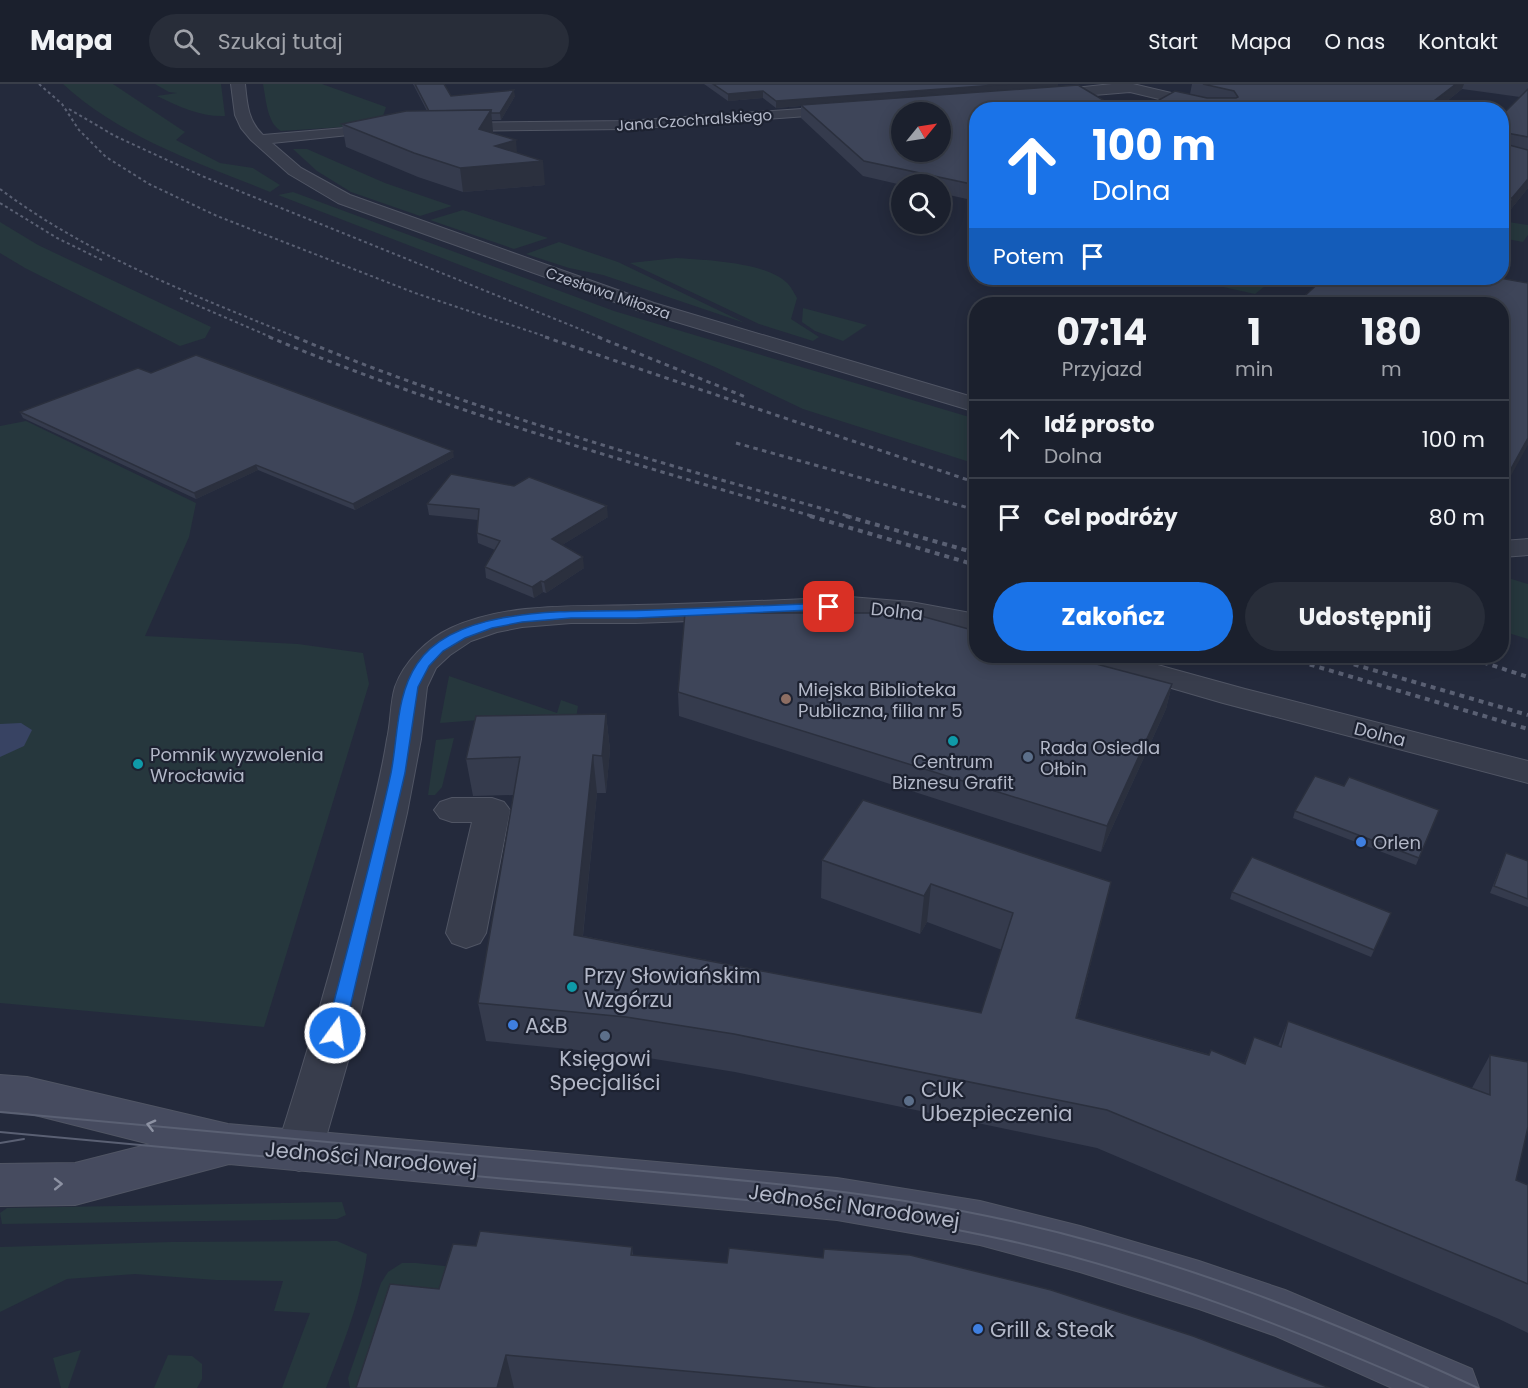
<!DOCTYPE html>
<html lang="pl">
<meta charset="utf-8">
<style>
body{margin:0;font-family:Poppins,sans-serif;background:#282d39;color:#f1f3f6;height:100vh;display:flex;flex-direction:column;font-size:22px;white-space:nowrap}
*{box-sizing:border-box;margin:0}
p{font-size:20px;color:#a0a3aa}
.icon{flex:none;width:33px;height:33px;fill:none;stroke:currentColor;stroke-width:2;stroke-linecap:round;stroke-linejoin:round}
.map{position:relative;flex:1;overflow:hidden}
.side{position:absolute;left:969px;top:213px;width:540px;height:366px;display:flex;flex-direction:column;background:#1b202d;border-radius:24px;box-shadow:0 3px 15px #0003,0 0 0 2px #393e49}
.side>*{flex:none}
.top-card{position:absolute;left:969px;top:18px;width:540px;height:183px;border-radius:24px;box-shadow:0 3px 15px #0003,0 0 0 2px #393e49;background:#1a73e8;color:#fff;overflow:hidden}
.needle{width:39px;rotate:60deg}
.fabs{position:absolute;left:891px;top:18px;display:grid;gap:12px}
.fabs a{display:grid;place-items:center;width:60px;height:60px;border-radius:50%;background:#1b202d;box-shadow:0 3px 15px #0003,0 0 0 2px #393e49;font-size:30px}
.pin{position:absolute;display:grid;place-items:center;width:51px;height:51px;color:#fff;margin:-26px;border-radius:12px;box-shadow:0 3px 9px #0006}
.me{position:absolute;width:66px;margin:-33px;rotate:14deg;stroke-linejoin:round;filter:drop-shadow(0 0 4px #0008)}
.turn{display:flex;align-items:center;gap:21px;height:126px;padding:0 24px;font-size:27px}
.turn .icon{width:78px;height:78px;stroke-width:2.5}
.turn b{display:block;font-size:42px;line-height:51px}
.then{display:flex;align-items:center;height:57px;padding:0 24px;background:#0003;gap:12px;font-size:22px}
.eta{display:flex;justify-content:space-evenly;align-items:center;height:102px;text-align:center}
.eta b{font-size:36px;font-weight:700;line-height:42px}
.button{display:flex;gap:12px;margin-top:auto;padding:12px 24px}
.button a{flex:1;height:69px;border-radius:36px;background:#1a73e8;color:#fff;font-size:24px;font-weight:700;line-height:69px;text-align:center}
.button a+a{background:#282d39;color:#f1f3f6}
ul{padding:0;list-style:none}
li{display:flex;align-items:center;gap:18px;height:78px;padding:0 24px;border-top:2px solid #393e49}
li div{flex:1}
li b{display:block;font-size:22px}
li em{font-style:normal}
header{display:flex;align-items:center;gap:36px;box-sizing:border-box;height:84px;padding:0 30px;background:#1b202d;border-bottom:2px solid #393e49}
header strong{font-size:28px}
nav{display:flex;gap:33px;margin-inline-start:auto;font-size:21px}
.search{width:420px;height:54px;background:#282d39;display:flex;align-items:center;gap:15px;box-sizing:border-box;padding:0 21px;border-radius:33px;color:#a0a3aa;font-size:22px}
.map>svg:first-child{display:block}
.green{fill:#26373d}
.water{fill:#384363}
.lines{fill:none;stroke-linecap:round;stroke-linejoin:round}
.street-casing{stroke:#505564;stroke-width:2}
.secondary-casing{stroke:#505564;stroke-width:2}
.street{fill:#383d4c;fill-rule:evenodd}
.secondary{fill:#464b5f;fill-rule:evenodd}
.tram{stroke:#5a6073;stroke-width:2}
.rail-far2{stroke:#5a6073;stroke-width:2;stroke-dasharray:3 3;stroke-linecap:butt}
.rail-far1{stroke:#5a6073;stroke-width:3;stroke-dasharray:4.5 4.5;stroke-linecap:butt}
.rail{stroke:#5a6073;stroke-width:4;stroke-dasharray:5 5;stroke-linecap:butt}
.wall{fill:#353b4d}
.shaded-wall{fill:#2b303e}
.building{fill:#3e4559;stroke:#2b303e;stroke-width:1.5;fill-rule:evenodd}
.oneway{stroke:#8d92a3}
.route{fill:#1a73e8;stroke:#114b97;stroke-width:1.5}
.education-dot{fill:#8d6e63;stroke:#1d2231;stroke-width:2}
.culture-dot{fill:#0f9aa8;stroke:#1d2231;stroke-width:2}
.service-dot{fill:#5c6f8a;stroke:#1d2231;stroke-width:2}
.shop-dot{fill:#3f7fe0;stroke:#1d2231;stroke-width:2}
.labels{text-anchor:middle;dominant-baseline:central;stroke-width:4.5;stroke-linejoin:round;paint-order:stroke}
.far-street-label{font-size:15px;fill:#b3b8c8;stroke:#1d2231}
.street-label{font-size:18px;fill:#b3b8c8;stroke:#1d2231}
.poi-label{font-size:18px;fill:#b3b8c8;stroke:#1d2231;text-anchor:start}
.near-poi-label{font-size:21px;fill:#b3b8c8;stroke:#1d2231;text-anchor:start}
.near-street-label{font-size:21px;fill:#b3b8c8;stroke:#1d2231}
</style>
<header>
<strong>Mapa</strong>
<div class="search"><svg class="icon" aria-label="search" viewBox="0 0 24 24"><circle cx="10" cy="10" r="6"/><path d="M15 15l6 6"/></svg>Szukaj tutaj</div>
<nav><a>Start</a><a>Mapa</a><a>O nas</a><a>Kontakt</a></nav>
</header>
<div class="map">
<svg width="1528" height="1304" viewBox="0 0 1528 1304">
<rect width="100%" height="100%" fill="#242a3c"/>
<g class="green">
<path d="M 63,0 L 113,0 L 185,48 L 176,56 L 220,79 L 253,84 L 280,101 L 270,108 C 199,79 120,53 63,0 Z"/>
<path d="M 155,0 L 221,0 L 225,32 C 202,33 179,23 157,12 L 177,9 L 169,8 Z"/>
<path d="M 263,0 L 322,0 L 386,23 L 381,38 L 374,41 L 281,47 C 267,39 266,15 263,0 Z"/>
<path d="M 293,65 L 307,65 L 385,99 L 452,122 L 420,132 L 351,108 L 317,87 Z"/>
<path d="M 293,108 L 614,227 L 976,335 L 976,380 L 803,325 L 715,283 L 585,229 L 278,111 Z"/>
<path d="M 463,126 L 548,154 L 514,165 L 430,136 Z"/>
<path d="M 1502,137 L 1528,141 L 1528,151 L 1523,158 L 1502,154 Z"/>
<path d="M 0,138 L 38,161 L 211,243 L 205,254 L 180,262 L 25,184 L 0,169 Z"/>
<path d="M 559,158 L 618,178 L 745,239 L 603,191 L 569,184 L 526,170 Z"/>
<path d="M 676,174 C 705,176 764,178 786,198 C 791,202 794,209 797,214 L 791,235 L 819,253 L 813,257 L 759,240 L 630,179 Z"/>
<path d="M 1202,194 L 1275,194 L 1255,210 L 1196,197 Z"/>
<path d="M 803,224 L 867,241 L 843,257 L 815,247 L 802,238 Z"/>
<path d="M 26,337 L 196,419 L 189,453 L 145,552 L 298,560 L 363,569 L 369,600 L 264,943 L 0,919 L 0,342 Z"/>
<path d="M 1502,492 L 1528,500 L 1528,555 L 1502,547 Z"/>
<path d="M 449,592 L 557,629 L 561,616 L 578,622 L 576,634 L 492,635 L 440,639 Z"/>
<path d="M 454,654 L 442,703 L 435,711 L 428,711 L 436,656 Z"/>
<path d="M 342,1118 L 346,1131 L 337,1135 L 2,1140 L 0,1129 L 7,1124 Z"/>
<path d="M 337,1157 L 367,1170 C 361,1216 343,1261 326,1304 L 282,1304 L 310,1229 L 274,1227 L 283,1197 L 216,1196 L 135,1190 L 67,1195 L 0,1228 L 0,1163 L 171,1158 Z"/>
<path d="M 402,1179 L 416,1179 L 482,1186 L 375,1304 L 350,1304 L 348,1294 L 381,1199 L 388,1188 Z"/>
<path d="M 81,1266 L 68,1304 L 61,1304 L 53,1274 Z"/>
<path d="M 168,1271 L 192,1272 L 202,1280 L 202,1295 L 197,1304 L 154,1304 Z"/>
</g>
<path class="water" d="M 21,639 L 32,646 L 24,662 L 0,673 L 0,640 Z"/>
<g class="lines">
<defs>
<g id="street">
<path d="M 231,0 L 245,0 C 247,20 248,37 263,51 L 392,40 L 394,43 L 392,46 L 387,47 L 272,59 L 301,84 L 350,111 L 654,219 L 976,314 L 976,328 L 640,227 L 338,119 L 289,90 L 251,56 L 241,44 L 235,31 Z"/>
<path d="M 1112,0 L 1133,0 L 1231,23 L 1233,26 L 1205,26 L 1130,8 L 1046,15 L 1039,11 L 1046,7 Z"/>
<path d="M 845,22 L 852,26 L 850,29 L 627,45 L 447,47 L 440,43 L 447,39 L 627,37 Z"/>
<path d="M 1528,455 L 1528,471 L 1502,473 L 1502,457 Z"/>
<path d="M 850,513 L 911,518 L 976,530 L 976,548 L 911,536 L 850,531 L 636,539 L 571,539 L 522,543 L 497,548 L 471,557 L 450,571 L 436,584 L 427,603 L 421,655 L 407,729 L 356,949 L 322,1067 L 315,1081 L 299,1087 L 283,1081 L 276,1067 C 312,956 343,844 371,731 C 377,706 383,681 387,655 C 391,639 390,619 395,603 C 404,578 427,555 451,544 C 509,518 575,523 637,521 C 708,520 779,516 850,513 Z"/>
<path d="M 1078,572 L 1125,572 L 1245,605 L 1528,677 L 1528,699 L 1223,619 L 1082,578 Z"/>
<path d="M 452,714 L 492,714 L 504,718 L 510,726 L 486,849 L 480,859 L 466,864 L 452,859 L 446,849 L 472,738 L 452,738 L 440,734 L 434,726 L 440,718 Z"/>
</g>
<path id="secondary" d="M 0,991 L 27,993 L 228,1040 L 837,1094 L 980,1117 L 1080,1142 L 1199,1177 L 1285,1206 L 1472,1285 L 1479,1304 L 1392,1304 L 1276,1252 L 1199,1225 L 1080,1188 L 980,1161 L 837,1136 L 229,1080 L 75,1121 L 0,1122 L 0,1080 L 75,1079 L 150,1060 L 27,1029 L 0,1027 Z"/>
</defs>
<use href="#street" class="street-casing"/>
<use href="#secondary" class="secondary-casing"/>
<use href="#street" class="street"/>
<use href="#secondary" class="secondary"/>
<g class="tram">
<path d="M 0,1028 C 189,1045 379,1063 568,1080 C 715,1094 862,1104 1006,1136 C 1170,1172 1326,1233 1478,1304"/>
<path d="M 0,1048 C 173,1063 346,1081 519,1096 C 682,1110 846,1120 1006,1156 C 1152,1189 1291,1244 1428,1304"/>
<path d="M 0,1059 L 24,1055"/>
</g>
<g class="rail-far2">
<path d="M 39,0 L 62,20 L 79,46 L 106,73 L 149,100 L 217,132 L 415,209 L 550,254"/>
<path d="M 69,25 L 115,52 L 202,92 L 602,254"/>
<path d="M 0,105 C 89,172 196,212 298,254"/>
<path d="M 0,119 L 57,154 L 102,176"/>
<path d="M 180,214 L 273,254"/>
</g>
<g class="rail-far1">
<path d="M 269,253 C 446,327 632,379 815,433"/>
<path d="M 295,253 C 475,328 665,380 852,433"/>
<path d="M 545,253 L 974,398"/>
<path d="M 598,253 L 748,314"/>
<path d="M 736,359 L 976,426"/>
</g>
<g class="rail">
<path d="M 810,432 L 976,481"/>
<path d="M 846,432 L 976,469"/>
<path d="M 1281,572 L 1528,645"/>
<path d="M 1325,572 L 1528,631"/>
<path d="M 1464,572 L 1528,593"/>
</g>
</g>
<g class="wall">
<path d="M 413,0 L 444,0 L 451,12 L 515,12 L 501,36 L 492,36 L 493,49 L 517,69 L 545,101 L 463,108 L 418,93 L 346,63 L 342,40 L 427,27 Z"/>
<path d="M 704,0 L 1058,0 L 1058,2 L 976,26 L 976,117 L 940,109 L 940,100 L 902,101 L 863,92 L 801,34 L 801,22 L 776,24 L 763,14 L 728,17 Z"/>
<path d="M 1192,0 L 1528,0 L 1528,104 L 1507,130 L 1504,130 L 1502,133 L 1502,31 L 1520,13 L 1462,5 L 1436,26 L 1135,26 L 1143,25 L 1190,10 Z"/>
<path d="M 151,289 L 454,373 L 355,426 L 258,386 L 196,415 L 23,334 L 20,328 Z"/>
<path d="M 427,420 L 608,433 L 562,461 L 584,484 L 546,509 L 543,508 L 534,514 L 486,494 L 485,483 L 495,466 L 478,459 L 477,449 L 478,436 L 429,431 Z"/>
<path d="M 1172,600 L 1166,625 L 1101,768 L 679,632 L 678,608 Z"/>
<path d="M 606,630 L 610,666 L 606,709 L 597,709 L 583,852 L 981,929 L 1002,866 L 927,838 L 920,850 L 821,814 L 822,776 L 1111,798 L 1077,934 L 1244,980 L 1254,953 L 1278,962 L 1288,937 L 1472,1004 L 1490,971 L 1516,1096 L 1528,1101 L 1528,1249 L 1499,1235 L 1097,1064 L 735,988 L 630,971 L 486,957 L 478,919 L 514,711 L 473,712 L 466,675 Z"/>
<path d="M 1344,702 L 1439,726 L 1416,781 L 1293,734 L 1295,727 Z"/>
<path d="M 1506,769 L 1528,777 L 1528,823 L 1490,809 Z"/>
<path d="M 1232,808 L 1391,829 L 1371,873 L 1230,815 Z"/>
<path d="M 476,1162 L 632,1163 L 633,1171 L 1330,1304 L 356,1304 Z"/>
</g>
<g class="shaded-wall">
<path d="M 1010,0 L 1058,0 L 1058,3 L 801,21 L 801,22 L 776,24 L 776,17 Z"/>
<path d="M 1456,0 L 1464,0 L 1462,5 L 1436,26 L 1422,26 Z"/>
<path d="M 514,6 L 515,12 L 501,36 L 500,29 Z"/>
<path d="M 763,7 L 763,14 L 728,17 L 728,10 Z"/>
<path d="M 491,26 L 493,48 L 482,68 L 479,45 Z"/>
<path d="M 516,56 L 518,79 L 543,77 L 545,101 L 463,108 L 460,84 L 495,62 Z"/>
<path d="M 1528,95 L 1528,104 L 1507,130 L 1512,114 Z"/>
<path d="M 1510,114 L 1504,130 L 1502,133 L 1502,124 Z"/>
<path d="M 1528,354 L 1528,361 L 1502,408 L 1502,401 Z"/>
<path d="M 453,367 L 454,373 L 355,426 L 353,420 Z"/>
<path d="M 256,381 L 258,386 L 196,415 L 194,409 Z"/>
<path d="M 607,422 L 608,433 L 554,466 L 552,455 Z"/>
<path d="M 583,473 L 584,484 L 546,509 L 544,498 Z"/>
<path d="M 541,497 L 543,508 L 534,514 L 532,503 Z"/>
<path d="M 1172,600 L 1166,625 L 1101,768 L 1107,742 Z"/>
<path d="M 606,630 L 610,666 L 606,709 L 602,672 Z"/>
<path d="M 593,671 L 597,709 L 579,889 L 574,851 Z"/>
<path d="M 1111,798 L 1102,836 L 1067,972 L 1076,934 Z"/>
<path d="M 931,800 L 927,838 L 920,850 L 924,812 Z"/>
<path d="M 506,1271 L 514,1304 L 497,1304 Z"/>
</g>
<g class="building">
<path d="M 415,0 L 444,0 L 451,12 L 514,6 L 500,29 L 491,29 L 491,26 L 429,27 Z"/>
<path d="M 713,0 L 1010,0 L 776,17 L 763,7 L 728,10 Z"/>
<path d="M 1203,0 L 1456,0 L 1422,26 L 1135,26 L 1143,25 L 1175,7 L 1207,14 L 1236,14 L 1238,13 L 1234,7 Z"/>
<path d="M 1078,1 L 1120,26 L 976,26 L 976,101 L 864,77 L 801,21 ZM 902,28 L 940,28 L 940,68 L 902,68 Z"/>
<path d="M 1528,5 L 1528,53 L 1507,49 L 1505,51 L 1505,60 L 1528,66 L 1528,95 L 1512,114 L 1510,114 L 1502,124 L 1502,31 Z"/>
<path d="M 491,26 L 479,45 L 516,56 L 495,62 L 543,77 L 460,84 L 414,69 L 342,40 L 406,27 Z"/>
<path d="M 1324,194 L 1500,194 L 1528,199 L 1528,354 L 1502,401 L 1502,220 L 1296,220 Z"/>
<path d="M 196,271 L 453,367 L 353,420 L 256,381 L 194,409 L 20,328 L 138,284 L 151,289 Z"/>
<path d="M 451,390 L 514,402 L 529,393 L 607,422 L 552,455 L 583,473 L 544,498 L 541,497 L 532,503 L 485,483 L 500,457 L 477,449 L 479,425 L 427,420 Z"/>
<path d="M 685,529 L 910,529 L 976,547 L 976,572 L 1066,572 L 1172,600 L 1107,742 L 678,608 Z"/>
<path d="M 606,630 L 602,672 L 593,671 L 574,851 L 981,929 L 1013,829 L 931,800 L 924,812 L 822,776 L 863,716 L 1111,798 L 1076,934 L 1209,971 L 1211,966 L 1245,980 L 1254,953 L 1281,963 L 1288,937 L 1490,1011 L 1490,971 L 1528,978 L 1528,1043 L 1516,1096 L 1528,1101 L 1528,1200 L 1107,1026 L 734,950 L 626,933 L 478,919 L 520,673 L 466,675 L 476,632 Z"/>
<path d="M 1315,692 L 1344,702 L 1349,693 L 1439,726 L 1419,774 L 1295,727 Z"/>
<path d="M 1506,769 L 1528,777 L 1528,815 L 1494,802 Z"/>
<path d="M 1252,773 L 1391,829 L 1374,866 L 1232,808 Z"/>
<path d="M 480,1147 L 632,1163 L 631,1171 L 727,1179 L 729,1164 L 823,1174 L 824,1165 L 910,1171 L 1051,1206 L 1193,1252 L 1330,1304 L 876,1304 L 506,1271 L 497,1304 L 356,1304 L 390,1200 L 439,1205 L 453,1160 L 476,1162 Z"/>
</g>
<defs><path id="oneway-chevron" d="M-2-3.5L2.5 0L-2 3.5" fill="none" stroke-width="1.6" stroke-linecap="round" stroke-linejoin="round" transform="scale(1.5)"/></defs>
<g class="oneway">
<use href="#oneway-chevron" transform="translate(151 1041) rotate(-166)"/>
<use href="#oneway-chevron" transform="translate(58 1100) rotate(-1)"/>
</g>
<path class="route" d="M 829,519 L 833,520 L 833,525 L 636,534 L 571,534 L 522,538 L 492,544 L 465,554 L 443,567 L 429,582 L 418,603 L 405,689 L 344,949 L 341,954 L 335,956 L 329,954 L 326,949 C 348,862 372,776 391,689 C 398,653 396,611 417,580 C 459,517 586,529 652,526 C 711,524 770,521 829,519 Z"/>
<circle class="education-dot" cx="786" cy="615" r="6"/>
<g class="culture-dot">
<circle cx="953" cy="657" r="6"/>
<circle cx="138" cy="680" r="6"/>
<circle cx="572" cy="903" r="6"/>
</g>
<g class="service-dot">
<circle cx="1028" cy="673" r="6"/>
<circle cx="605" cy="952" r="6"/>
<circle cx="909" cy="1017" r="6"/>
</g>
<g class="shop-dot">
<circle cx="1361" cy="758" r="6"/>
<circle cx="513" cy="941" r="6"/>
<circle cx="978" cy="1245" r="6"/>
</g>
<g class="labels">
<g class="far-street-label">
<text transform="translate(694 36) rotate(-4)">Jana Czochralskiego</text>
<text transform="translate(608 209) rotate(19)">Czesława Miłosza</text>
</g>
<g class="street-label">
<text transform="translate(897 527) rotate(6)">Dolna</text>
<text transform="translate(1380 650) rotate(14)">Dolna</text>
</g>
<g class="poi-label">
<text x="798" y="605">Miejska Biblioteka<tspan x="798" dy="21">Publiczna, filia nr 5</tspan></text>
<text x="1040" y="663">Rada Osiedla<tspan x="1040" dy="21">Ołbin</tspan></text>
<text x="150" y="670">Pomnik wyzwolenia<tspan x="150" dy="21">Wrocławia</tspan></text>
<text x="953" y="677" text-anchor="middle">Centrum<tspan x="953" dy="21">Biznesu Grafit</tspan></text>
<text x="1373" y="758">Orlen</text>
</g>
<g class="near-poi-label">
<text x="584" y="891">Przy Słowiańskim<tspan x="584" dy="24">Wzgórzu</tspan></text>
<text x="525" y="941">A&amp;B</text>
<text x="605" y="974" text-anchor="middle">Księgowi<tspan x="605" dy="24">Specjaliści</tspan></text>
<text x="921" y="1005">CUK<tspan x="921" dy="24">Ubezpieczenia</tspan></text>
<text x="990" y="1245">Grill &amp; Steak</text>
</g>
<g class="near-street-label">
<text transform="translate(371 1074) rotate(5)">Jedności Narodowej</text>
<text transform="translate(854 1122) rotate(8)">Jedności Narodowej</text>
</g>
</g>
</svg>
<div class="fabs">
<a><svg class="needle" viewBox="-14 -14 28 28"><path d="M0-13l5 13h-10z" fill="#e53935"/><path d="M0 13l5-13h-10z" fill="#a0a3aa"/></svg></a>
<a><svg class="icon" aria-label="search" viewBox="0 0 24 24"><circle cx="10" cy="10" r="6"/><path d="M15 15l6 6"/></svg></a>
</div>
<div class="pin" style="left:829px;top:523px;background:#d93025"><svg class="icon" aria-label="arrive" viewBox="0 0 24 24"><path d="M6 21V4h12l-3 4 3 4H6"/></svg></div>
<svg class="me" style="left:335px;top:949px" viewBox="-20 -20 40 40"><circle r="17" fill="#1a73e8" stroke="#fff" stroke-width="3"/><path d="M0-11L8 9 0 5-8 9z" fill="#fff"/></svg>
<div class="top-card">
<div class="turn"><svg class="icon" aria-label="ahead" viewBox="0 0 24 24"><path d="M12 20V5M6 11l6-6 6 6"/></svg><div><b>100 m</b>Dolna</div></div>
<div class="then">Potem<svg class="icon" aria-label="arrive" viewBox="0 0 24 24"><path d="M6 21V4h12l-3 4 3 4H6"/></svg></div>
</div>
<section class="side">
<div class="eta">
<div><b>07:14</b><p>Przyjazd</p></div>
<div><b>1</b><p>min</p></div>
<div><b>180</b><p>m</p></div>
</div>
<ul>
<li><svg class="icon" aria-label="ahead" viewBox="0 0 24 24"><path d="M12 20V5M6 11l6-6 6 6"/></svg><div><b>Idź prosto</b><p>Dolna</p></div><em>100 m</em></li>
<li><svg class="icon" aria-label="arrive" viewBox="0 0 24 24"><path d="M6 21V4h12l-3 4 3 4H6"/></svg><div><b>Cel podróży</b></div><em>80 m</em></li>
</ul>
<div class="button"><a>Zakończ</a><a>Udostępnij</a></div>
</section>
</div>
